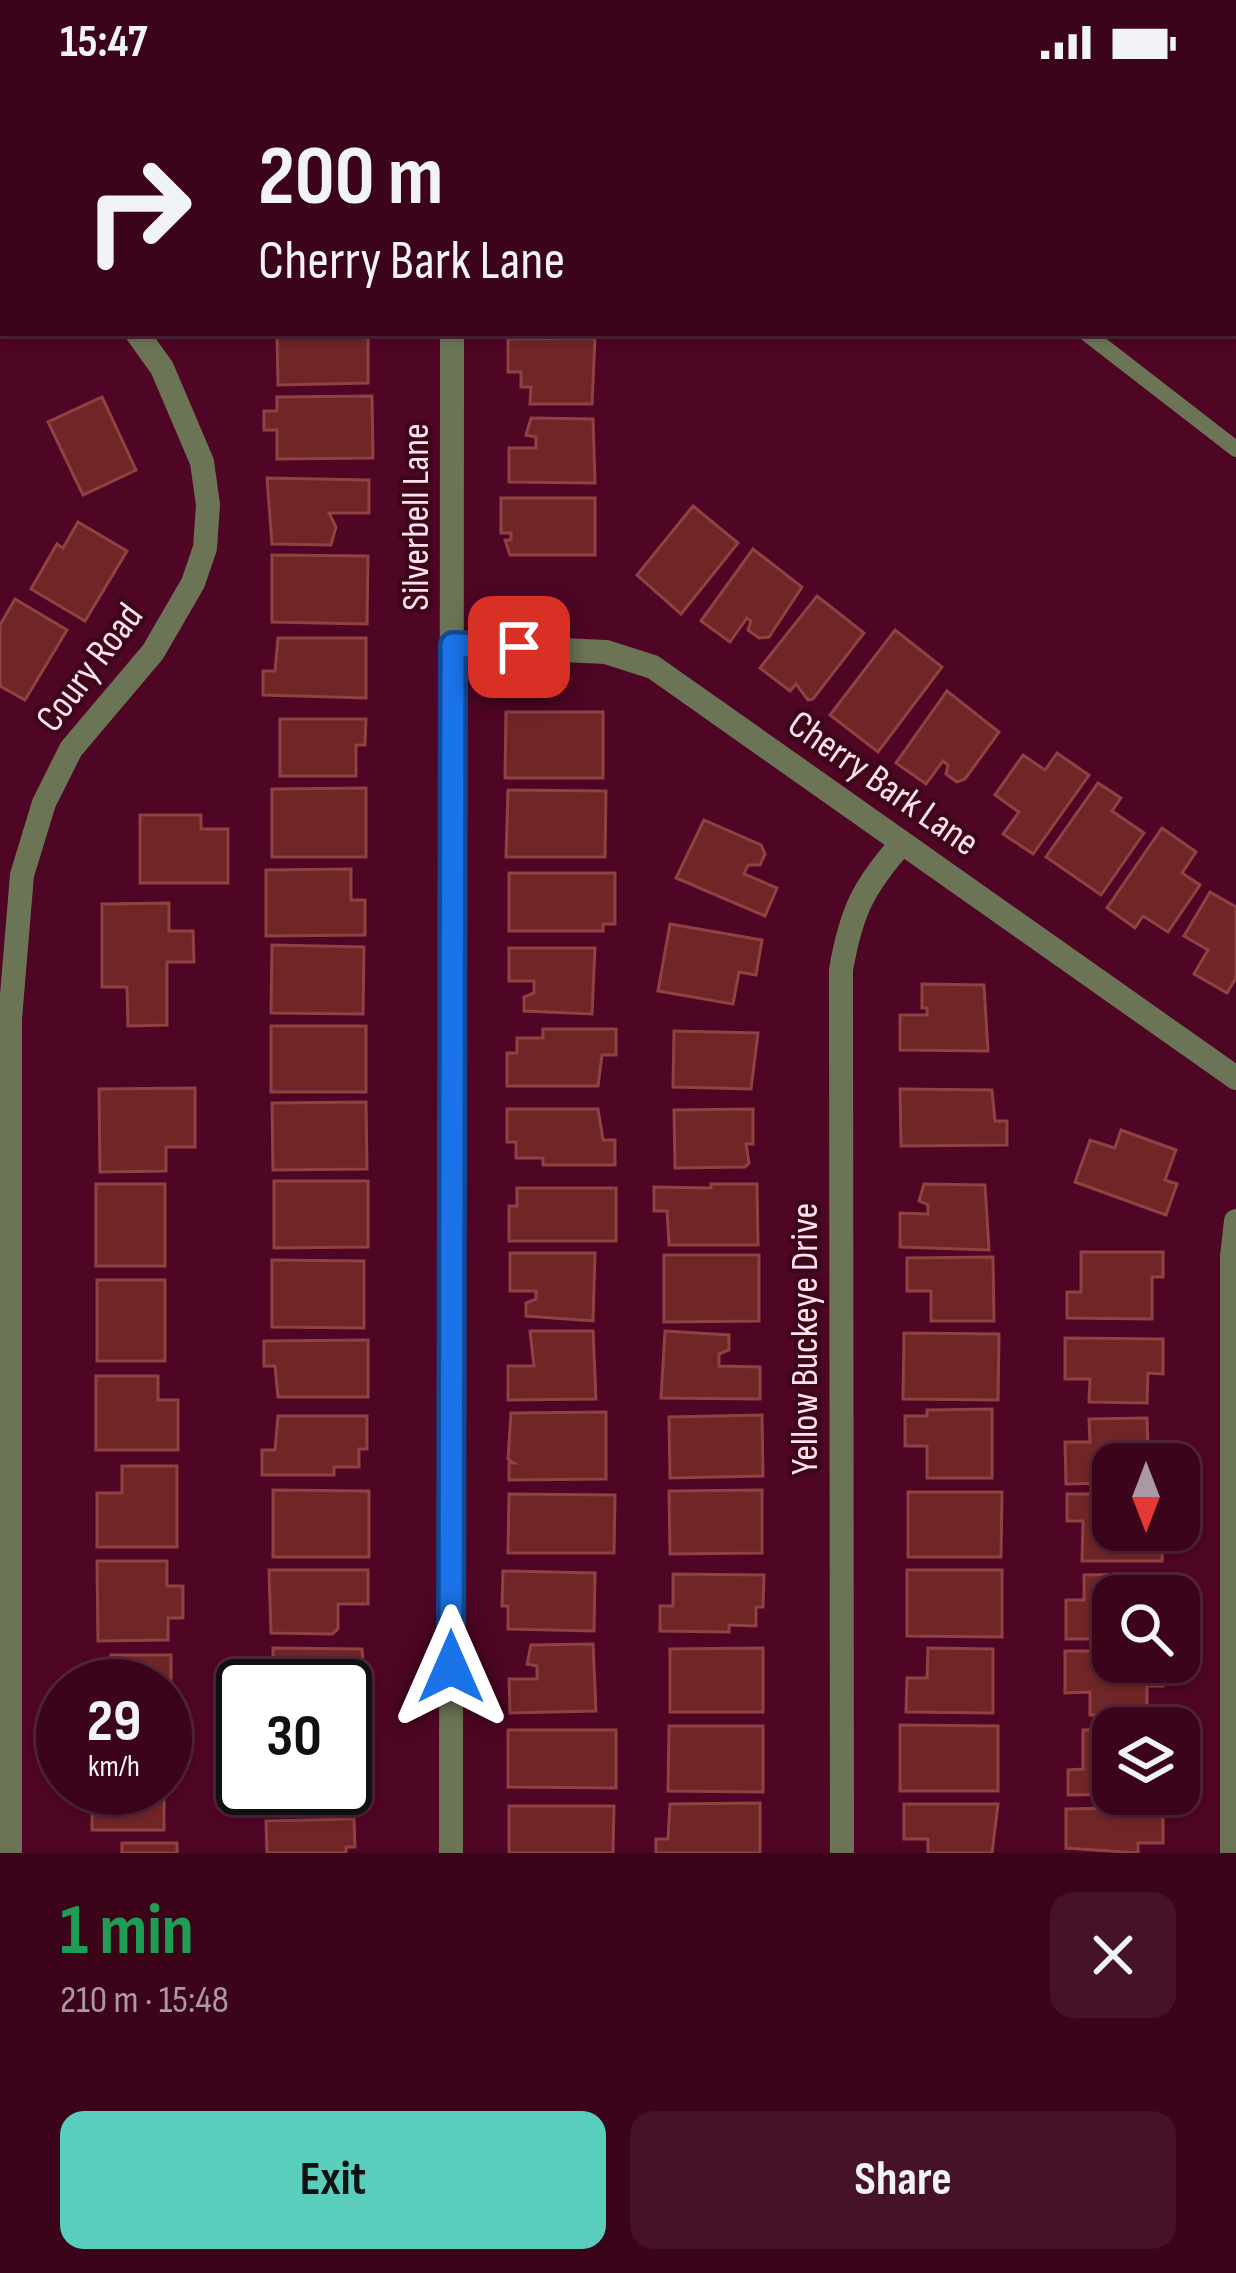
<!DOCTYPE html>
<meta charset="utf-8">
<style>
body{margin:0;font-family:"Sofia Sans Condensed",sans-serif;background:#461228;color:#f1f3f6;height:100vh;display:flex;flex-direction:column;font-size:45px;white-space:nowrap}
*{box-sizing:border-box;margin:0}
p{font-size:39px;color:#ac98a3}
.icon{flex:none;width:66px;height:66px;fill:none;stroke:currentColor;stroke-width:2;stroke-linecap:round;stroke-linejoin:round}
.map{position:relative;height:1769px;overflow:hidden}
.side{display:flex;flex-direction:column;background:#3b041b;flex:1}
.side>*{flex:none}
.top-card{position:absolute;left:0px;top:0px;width:1236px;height:252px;box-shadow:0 3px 9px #0004,0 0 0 3px #54253a;background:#3b041b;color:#f1f3f6;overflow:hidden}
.needle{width:78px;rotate:180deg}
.controls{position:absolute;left:1092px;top:1359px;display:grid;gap:24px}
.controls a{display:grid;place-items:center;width:108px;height:108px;border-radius:24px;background:#3b041b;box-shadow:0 3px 9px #0004,0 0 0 3px #54253a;font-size:60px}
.speed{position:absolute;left:36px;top:1575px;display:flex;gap:24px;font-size:60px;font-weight:700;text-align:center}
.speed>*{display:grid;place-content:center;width:156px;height:156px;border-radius:50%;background:#3b041b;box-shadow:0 3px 9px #0004,0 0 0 3px #54253a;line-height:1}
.speed small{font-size:30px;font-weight:400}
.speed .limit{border:6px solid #111;border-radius:18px;background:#fff;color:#111}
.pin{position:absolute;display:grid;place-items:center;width:102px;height:102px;color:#fff;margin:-51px;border-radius:24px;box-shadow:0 6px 18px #0006}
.me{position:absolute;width:132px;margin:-66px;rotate:0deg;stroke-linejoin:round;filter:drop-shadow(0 0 9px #0008)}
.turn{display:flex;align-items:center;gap:42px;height:252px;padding:0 60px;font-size:54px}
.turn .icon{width:156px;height:156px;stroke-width:2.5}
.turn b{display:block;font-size:84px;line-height:102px}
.round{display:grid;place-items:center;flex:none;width:126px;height:126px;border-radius:24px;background:#461228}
.summary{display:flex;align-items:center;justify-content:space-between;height:204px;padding:0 60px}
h1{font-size:72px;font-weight:700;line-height:90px;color:#1e9e55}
.primary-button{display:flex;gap:24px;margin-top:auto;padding:24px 60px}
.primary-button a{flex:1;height:138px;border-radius:24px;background:#5acebd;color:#111;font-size:48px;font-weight:700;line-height:138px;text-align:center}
.primary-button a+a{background:#461228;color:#f1f3f6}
.status{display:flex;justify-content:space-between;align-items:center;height:84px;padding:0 60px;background:#3b041b;direction:ltr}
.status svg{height:33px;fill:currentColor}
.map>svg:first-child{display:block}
.building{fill:#702527;stroke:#904242;stroke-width:3}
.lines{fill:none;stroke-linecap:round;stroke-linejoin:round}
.service{stroke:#6b7556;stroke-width:16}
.minor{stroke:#6b7556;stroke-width:24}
.secondary{stroke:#91a06e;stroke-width:24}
.route-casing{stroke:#114b97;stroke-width:30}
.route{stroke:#1a73e8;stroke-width:21}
.labels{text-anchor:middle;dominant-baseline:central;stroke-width:9;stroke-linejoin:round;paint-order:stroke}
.street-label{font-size:39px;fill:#fee2e8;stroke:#3d061c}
</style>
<div class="status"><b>15:47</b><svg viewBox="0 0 49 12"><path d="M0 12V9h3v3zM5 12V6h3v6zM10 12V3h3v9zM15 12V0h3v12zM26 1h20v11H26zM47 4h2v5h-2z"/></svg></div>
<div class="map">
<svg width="1236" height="1769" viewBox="0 0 1236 1769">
<rect width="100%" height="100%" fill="#4f0524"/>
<g class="building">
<path d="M 277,249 L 368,249 L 368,299 L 278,301 Z"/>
<path d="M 595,254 L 592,320 L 530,320 L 531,303 L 521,303 L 521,288 L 508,288 L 508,255 Z"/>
<path d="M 372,312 L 373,374 L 277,375 L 277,346 L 264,346 L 264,327 L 277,327 L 277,313 Z"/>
<path d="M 102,313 L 136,386 L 83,411 L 48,338 Z"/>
<path d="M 531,334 L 593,335 L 595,399 L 509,398 L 509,364 L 536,364 L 536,353 L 526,351 Z"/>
<path d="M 267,394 L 369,396 L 369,429 L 329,429 L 336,443 L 331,461 L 272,460 Z"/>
<path d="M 501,414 L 595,414 L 595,471 L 510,471 L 505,456 L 511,456 L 511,449 L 501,449 Z"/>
<path d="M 693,422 L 738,459 L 681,530 L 637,491 Z"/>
<path d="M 78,438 L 127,467 L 85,537 L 31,505 L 57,460 L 63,464 Z"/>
<path d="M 753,465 L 802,503 L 769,553 L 759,554 L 748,546 L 751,537 L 747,534 L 730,558 L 701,537 Z"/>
<path d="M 272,471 L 368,472 L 367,540 L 272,538 Z"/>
<path d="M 817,512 L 864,549 L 813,615 L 808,616 L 796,600 L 790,607 L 760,584 Z"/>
<path d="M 15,515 L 67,546 L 25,616 L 0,602 L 0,541 Z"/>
<path d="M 895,546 L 942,583 L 878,668 L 830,631 Z"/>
<path d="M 278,554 L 366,554 L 366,614 L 263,611 L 263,587 L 275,587 Z"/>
<path d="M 947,607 L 999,648 L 965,695 L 957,698 L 946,690 L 948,681 L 943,677 L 926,700 L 896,679 Z"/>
<path d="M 506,628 L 603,628 L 603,694 L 505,694 Z"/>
<path d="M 280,635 L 366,635 L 365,661 L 356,661 L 356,692 L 280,692 Z"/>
<path d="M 1057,669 L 1089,691 L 1033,770 L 1003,750 L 1019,728 L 995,711 L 1023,671 L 1045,686 Z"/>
<path d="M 1098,699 L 1121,714 L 1112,727 L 1144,749 L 1101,811 L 1046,773 Z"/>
<path d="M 366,704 L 366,773 L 272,773 L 272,705 Z"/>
<path d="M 508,706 L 606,707 L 605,773 L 506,773 Z"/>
<path d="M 140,731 L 201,731 L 201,745 L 228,745 L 228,799 L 140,799 Z"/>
<path d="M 704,736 L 761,761 L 765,770 L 760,781 L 748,781 L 744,790 L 777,804 L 765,832 L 676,794 Z"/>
<path d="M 1162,744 L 1196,768 L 1182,789 L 1200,801 L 1168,848 L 1143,832 L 1135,844 L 1107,824 Z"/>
<path d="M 351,785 L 351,816 L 365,816 L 365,851 L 266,852 L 266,786 Z"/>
<path d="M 509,789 L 615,789 L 615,840 L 603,840 L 603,847 L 509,847 Z"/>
<path d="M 1210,808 L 1236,823 L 1236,894 L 1227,909 L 1194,890 L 1208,866 L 1184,852 Z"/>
<path d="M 169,819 L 169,847 L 193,847 L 194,878 L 167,878 L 167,941 L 128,942 L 127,903 L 102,903 L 102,820 Z"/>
<path d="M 670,840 L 762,856 L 756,891 L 739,888 L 733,920 L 658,907 Z"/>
<path d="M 272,861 L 364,863 L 363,930 L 271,929 Z"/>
<path d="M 509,864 L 595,864 L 592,930 L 524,927 L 524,913 L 534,909 L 534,897 L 509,897 Z"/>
<path d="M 922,900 L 984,901 L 988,967 L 900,966 L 900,931 L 927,931 L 927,924 L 922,924 Z"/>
<rect x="271" y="942" width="95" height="66"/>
<path d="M 543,945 L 616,945 L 616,971 L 602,971 L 598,1002 L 507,1002 L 507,969 L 517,969 L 517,954 L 543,954 Z"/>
<path d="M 674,947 L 758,949 L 751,1005 L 673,1003 Z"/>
<path d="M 195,1004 L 195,1063 L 166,1063 L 166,1087 L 100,1088 L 99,1005 Z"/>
<path d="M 900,1005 L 992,1006 L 995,1037 L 1007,1037 L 1007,1061 L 901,1062 Z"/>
<path d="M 366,1018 L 367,1085 L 273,1086 L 272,1019 Z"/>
<path d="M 507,1025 L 598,1025 L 603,1056 L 615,1056 L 615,1081 L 543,1081 L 543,1074 L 516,1074 L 516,1058 L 507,1058 Z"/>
<path d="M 753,1025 L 753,1060 L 746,1060 L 749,1079 L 745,1083 L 675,1084 L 674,1026 Z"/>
<path d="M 1121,1046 L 1176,1066 L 1165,1096 L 1177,1100 L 1166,1131 L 1075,1098 L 1090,1056 L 1115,1064 Z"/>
<path d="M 274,1097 L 368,1097 L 368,1163 L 274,1164 Z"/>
<rect x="96" y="1100" width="69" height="82"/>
<path d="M 711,1100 L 757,1100 L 758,1161 L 669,1161 L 667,1127 L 654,1127 L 654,1103 L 711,1104 Z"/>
<path d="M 924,1100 L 985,1101 L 989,1166 L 900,1163 L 900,1129 L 928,1130 L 928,1121 L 919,1117 Z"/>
<path d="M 517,1104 L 616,1104 L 616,1157 L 509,1157 L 509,1122 L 517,1122 Z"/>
<path d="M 1081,1168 L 1163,1168 L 1163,1193 L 1152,1193 L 1152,1235 L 1067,1234 L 1067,1208 L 1081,1208 Z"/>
<path d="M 510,1169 L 595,1169 L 593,1237 L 526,1232 L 526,1219 L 536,1215 L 536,1207 L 510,1207 Z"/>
<path d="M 664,1171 L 759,1171 L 759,1237 L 664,1238 Z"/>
<path d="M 993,1173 L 994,1237 L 931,1237 L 931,1207 L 907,1207 L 907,1174 Z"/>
<path d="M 272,1176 L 364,1177 L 364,1244 L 272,1243 Z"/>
<rect x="97" y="1196" width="68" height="81"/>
<path d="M 530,1247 L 593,1247 L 596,1315 L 508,1316 L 508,1282 L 534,1282 Z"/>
<path d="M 665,1247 L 729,1251 L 729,1266 L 719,1270 L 719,1282 L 760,1283 L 760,1315 L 661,1314 Z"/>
<path d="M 904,1249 L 999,1250 L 998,1316 L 903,1315 Z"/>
<path d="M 1065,1254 L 1163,1255 L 1163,1290 L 1148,1289 L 1147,1319 L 1089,1318 L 1090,1295 L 1065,1295 Z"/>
<path d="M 368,1256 L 368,1313 L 278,1313 L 275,1282 L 264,1282 L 264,1257 Z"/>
<path d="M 96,1292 L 158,1292 L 158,1316 L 178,1316 L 178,1366 L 96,1366 Z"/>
<path d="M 992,1325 L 992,1394 L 927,1394 L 927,1362 L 905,1362 L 905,1332 L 927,1332 L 927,1326 Z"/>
<path d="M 606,1328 L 606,1395 L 509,1396 L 509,1379 L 514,1379 L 508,1375 L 511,1329 Z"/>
<path d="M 762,1331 L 763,1392 L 670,1394 L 669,1333 Z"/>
<path d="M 278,1332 L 367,1332 L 367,1365 L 359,1365 L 359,1383 L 334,1383 L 334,1391 L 262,1391 L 262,1366 L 275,1366 Z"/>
<path d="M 1147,1334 L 1148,1363 L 1162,1363 L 1162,1380 L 1113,1380 L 1113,1399 L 1066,1400 L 1065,1358 L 1090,1358 L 1089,1335 Z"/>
<path d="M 122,1382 L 177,1382 L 177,1463 L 97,1463 L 97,1409 L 122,1409 Z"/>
<path d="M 273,1406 L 369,1407 L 369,1473 L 273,1473 Z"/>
<path d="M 762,1406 L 762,1469 L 670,1470 L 669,1407 Z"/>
<path d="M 908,1408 L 1002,1408 L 1001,1473 L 908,1473 Z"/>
<path d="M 509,1410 L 615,1411 L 614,1469 L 508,1469 Z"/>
<path d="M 1067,1410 L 1113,1410 L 1113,1446 L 1152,1446 L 1152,1451 L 1163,1451 L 1162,1477 L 1082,1477 L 1083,1437 L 1067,1437 Z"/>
<path d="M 97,1477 L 167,1477 L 167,1502 L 183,1502 L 183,1534 L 168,1534 L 168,1556 L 98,1557 Z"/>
<path d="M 269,1486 L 368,1486 L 368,1520 L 338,1520 L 338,1545 L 332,1550 L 271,1549 Z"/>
<path d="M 907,1486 L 1002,1486 L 1002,1553 L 907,1552 Z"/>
<path d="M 503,1487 L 595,1489 L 594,1547 L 508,1545 L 508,1522 L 502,1522 Z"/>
<path d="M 673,1490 L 764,1491 L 763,1523 L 756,1523 L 756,1542 L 729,1541 L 729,1548 L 660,1547 L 660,1522 L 673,1522 Z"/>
<path d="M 1137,1490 L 1138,1512 L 1113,1512 L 1113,1555 L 1066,1555 L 1066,1516 L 1084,1516 L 1084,1491 Z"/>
<path d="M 593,1560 L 596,1627 L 510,1629 L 509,1595 L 537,1595 L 537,1582 L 527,1580 L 531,1561 Z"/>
<path d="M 273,1564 L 362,1565 L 367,1629 L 345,1629 L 345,1602 L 273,1602 Z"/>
<path d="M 763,1564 L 763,1628 L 670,1628 L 670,1565 Z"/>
<path d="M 928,1564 L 993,1565 L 993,1629 L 906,1628 L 907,1594 L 927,1594 Z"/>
<path d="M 1065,1567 L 1113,1567 L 1113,1578 L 1163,1578 L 1163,1602 L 1147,1602 L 1147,1631 L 1090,1631 L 1090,1608 L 1065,1609 Z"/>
<path d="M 111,1571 L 171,1571 L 171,1650 L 165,1650 L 165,1602 L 63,1602 L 59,1650 L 59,1602 L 111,1602 Z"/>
<path d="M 900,1641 L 998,1642 L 998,1707 L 900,1707 Z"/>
<path d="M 345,1642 L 367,1642 L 364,1708 L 272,1708 L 345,1704 Z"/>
<path d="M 669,1642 L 763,1642 L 763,1708 L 668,1707 Z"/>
<path d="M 1113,1645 L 1113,1710 L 1143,1710 L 1068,1711 L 1068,1686 L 1083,1685 L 1083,1646 Z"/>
<path d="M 508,1646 L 616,1646 L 616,1704 L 508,1703 Z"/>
<rect x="92" y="1704" width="72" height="42"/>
<path d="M 760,1719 L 760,1769 L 656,1769 L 656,1755 L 668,1755 L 670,1720 Z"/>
<path d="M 904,1720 L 998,1720 L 992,1769 L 928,1769 L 928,1755 L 904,1755 Z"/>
<path d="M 509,1722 L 614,1722 L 613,1769 L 509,1769 Z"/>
<path d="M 1163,1723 L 1163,1759 L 1138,1759 L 1138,1769 L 1066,1764 L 1066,1725 Z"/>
<path d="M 354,1735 L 355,1763 L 346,1763 L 346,1769 L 267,1769 L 266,1737 Z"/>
<rect x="122" y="1759" width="55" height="10"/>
</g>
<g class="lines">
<path class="service" d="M 1086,249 L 1236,365"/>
<g class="minor">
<path d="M 458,3 L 459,0"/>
<path d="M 0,171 L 3,172"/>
<path d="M 453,561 L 606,568 L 653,583 L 1236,994"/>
<path d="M 10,1769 L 10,935 L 22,791 L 44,719 L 71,665 L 153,568 L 193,499 L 205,464 L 208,421 L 202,378 L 162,284 L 137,249"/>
<path d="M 451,1769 L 452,249"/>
<path d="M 842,1769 L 841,886 C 851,828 863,803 902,759"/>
<path d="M 1232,1769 L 1232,1172 L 1236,1137"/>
</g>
<g class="secondary">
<path d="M 991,0 L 1005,3"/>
<path d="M 1233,49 L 1236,49"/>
</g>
</g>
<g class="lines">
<defs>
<path id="route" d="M 451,1583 L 453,561 L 519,563"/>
</defs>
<use href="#route" class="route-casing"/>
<use href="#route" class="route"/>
</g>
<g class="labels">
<g class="street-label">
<text transform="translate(416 433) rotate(-90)">Silverbell Lane</text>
<text transform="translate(90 584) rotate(-53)">Coury Road</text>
<text transform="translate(883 700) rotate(35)">Cherry Bark Lane</text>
<text transform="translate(805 1255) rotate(-90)">Yellow Buckeye Drive</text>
</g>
</g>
</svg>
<div class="controls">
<a><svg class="needle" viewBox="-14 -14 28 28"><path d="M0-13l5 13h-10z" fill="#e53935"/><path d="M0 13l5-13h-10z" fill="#ac98a3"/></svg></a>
<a><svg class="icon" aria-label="search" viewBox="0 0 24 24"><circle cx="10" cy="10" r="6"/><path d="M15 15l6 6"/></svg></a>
<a><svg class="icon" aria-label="layers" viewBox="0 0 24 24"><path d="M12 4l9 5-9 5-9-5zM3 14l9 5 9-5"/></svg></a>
</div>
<div class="speed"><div>29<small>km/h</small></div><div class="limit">30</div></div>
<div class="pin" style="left:519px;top:563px;background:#d93025"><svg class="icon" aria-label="arrive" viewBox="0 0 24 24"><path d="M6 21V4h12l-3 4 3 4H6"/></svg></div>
<svg class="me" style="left:451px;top:1583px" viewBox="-20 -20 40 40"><path d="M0-17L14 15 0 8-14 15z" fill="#1a73e8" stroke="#fff" stroke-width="4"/></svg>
<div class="top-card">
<div class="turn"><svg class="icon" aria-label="right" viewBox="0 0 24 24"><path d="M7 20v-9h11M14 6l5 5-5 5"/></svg><div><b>200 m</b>Cherry Bark Lane</div></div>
</div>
</div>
<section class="side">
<div class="summary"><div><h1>1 min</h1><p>210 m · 15:48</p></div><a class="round"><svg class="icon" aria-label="close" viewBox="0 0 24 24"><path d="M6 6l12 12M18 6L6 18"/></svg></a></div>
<div class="primary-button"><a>Exit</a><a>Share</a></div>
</section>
